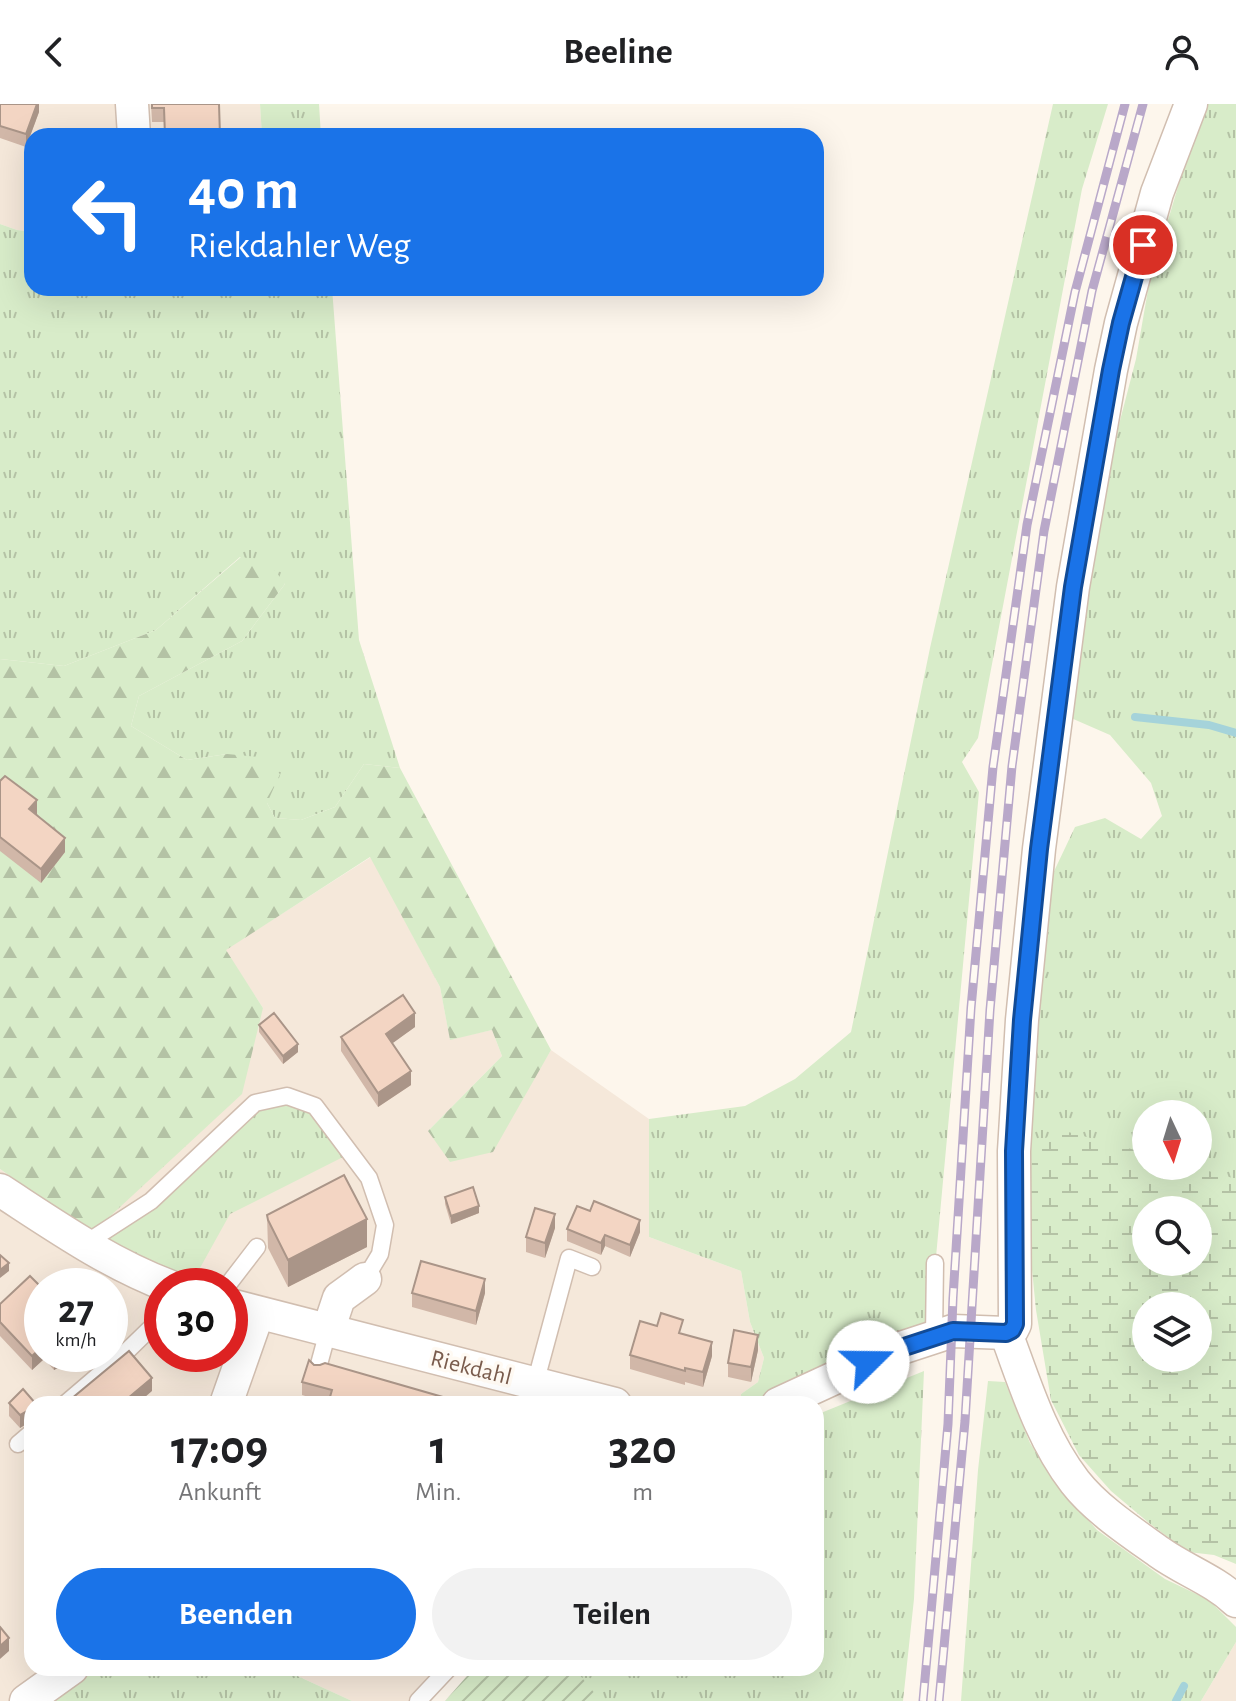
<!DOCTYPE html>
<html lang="de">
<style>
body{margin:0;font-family:"Alegreya Sans",sans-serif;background:#f2f2f2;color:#202124;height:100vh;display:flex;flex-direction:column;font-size:30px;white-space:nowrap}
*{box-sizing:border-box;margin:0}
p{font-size:26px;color:#757577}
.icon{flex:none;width:44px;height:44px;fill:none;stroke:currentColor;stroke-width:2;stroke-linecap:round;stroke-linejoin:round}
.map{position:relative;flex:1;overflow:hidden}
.panel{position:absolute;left:24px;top:1292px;width:800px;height:280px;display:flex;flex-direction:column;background:#fff;border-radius:24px;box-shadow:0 8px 32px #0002}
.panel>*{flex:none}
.guide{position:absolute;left:24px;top:24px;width:800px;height:168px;border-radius:24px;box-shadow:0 8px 32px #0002;background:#1a73e8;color:#fff;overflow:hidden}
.needle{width:52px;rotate:176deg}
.buttons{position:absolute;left:1132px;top:996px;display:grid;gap:16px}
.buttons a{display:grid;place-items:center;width:80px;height:80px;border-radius:50%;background:#fff;box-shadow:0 8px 32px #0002;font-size:40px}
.speed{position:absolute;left:24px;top:1164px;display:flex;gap:16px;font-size:40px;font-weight:700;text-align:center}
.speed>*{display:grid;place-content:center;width:104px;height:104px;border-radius:50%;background:#fff;box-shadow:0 8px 32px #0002;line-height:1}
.speed small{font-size:20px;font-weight:400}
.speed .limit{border:12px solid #d22;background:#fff;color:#111}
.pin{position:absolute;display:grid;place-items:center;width:68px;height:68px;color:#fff;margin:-34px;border:4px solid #fff;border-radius:50%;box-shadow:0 2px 8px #0007}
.me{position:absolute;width:88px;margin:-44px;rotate:68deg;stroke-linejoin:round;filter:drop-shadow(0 0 6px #0008)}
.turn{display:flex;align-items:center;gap:28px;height:168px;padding:0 32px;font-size:36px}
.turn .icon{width:104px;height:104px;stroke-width:2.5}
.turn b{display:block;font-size:56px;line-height:68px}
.eta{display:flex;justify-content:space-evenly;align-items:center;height:136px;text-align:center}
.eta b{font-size:48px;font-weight:700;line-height:56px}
.button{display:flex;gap:16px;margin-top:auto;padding:16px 32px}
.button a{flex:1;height:92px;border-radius:48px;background:#1a73e8;color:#fff;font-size:32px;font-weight:700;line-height:92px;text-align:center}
.button a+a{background:#f2f2f2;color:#202124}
header{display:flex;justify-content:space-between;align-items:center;height:104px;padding:0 32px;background:#fff;font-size:36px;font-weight:700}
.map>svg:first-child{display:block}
.residential{fill:#f5e8da;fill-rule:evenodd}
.grass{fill:url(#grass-tufts);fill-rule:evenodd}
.forest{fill:url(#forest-firs)}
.wetland{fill:url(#wetland-marsh);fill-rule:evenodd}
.garden{fill:url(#garden-furrows)}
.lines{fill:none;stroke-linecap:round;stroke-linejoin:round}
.stream{stroke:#a5d3da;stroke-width:8}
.service-casing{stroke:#d1beb0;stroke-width:19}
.minor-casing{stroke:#d1beb0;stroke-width:35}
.service{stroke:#fff;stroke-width:16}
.minor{stroke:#fff;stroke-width:32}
.rail-casing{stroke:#b9a8c9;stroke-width:9}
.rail{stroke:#fffaf3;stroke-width:6;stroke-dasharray:18;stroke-linecap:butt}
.wall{fill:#d1b7a8}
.shaded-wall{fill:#aa9588}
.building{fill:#f3d5c3;stroke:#aa9588;stroke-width:2}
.route-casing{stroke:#114b97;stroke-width:20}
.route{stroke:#1a73e8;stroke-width:14}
.labels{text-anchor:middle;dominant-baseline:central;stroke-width:7;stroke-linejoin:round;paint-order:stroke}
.street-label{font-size:24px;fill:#7a5c4d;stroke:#fffaf3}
</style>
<header><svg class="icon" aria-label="back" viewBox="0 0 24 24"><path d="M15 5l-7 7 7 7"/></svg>Beeline<svg class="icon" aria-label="person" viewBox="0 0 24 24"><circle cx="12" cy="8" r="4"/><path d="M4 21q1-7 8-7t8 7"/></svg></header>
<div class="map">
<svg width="1236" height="1597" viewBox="0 0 1236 1597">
<defs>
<pattern id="grass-tufts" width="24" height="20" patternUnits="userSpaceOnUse" patternTransform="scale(2)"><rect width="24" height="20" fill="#d8ecc9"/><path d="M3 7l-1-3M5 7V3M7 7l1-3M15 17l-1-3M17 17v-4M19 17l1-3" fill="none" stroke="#b4c2a5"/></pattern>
<pattern id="forest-firs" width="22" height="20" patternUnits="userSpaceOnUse" patternTransform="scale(2)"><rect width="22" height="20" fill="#d8ecc9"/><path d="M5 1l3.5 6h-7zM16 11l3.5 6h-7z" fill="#b4c2a5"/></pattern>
<pattern id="wetland-marsh" width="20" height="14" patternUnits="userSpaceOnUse" patternTransform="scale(2)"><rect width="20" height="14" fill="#d8ecc9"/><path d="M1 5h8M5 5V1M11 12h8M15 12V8" fill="none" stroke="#b4c2a5"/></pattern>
<pattern id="garden-furrows" width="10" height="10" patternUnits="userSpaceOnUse" patternTransform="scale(2)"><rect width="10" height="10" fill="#d8ecc9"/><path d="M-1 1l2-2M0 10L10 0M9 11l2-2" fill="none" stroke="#b4c2a5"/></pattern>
</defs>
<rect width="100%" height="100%" fill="#fdf6ec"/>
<g class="residential">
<path d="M 0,0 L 260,0 L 262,32 L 32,32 L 32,128 L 17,126 L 0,120 Z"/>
<path d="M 371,753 L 440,883 L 450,935 L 492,926 L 502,952 L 428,1027 L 526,987 L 551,946 L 649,1015 L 649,1133 L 741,1167 L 750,1218 L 764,1254 L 758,1278 L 741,1290 L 741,1300 L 32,1300 L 32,1564 L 72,1564 L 26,1597 L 0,1597 L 0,1065 L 92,1129 L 263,904 L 225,846 ZM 42,1182 L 110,1182 L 110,1250 L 42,1250 ZM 162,1182 L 230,1182 L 230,1250 L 162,1250 Z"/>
<path d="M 1236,1538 L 1236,1597 L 1201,1597 Z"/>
<path d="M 280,1564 L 449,1564 L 418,1597 L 352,1597 Z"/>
</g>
<g class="grass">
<path d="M 260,0 L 319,0 L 321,32 L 262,32 Z"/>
<path d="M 1053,0 L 1108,0 L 1082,85 L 978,634 L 962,658 L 979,688 L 936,1153 L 927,1155 L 928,1221 L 765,1297 L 741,1300 L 741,1290 L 758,1278 L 764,1254 L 750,1218 L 741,1167 L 649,1133 L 649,1015 L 745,1002 L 795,975 L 851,928 L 930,544 Z"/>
<path d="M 1205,0 L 1236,0 L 1236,1406 L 1025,1095 L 1035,934 L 1048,780 L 1075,723 L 1105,714 L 1141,735 L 1162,712 L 1151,679 L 1110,631 L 1071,614 L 1102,386 L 1136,255 L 1149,180 L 1194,29 ZM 1146,1010 L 1198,1010 L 1198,1062 L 1146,1062 ZM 1146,1106 L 1198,1106 L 1198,1158 L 1146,1158 ZM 1146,1202 L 1198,1202 L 1198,1254 L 1146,1254 Z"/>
<path d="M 0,120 L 17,126 L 32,128 L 32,184 L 332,184 L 359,536 L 400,664 L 364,660 L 335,703 L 301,716 L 275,714 L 267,699 L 227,650 L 187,656 L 131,622 L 139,592 L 242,537 L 285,480 L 240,453 L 156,526 L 64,562 L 0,555 Z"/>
<path d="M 287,992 L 315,1002 L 351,1049 L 230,1110 L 190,1182 L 170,1182 L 83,1141 L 151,1097 L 255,999 Z"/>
<path d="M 924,1267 L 914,1495 L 903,1597 L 598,1597 L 572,1564 L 816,1564 L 816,1311 Z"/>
<path d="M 988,1277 L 1005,1278 L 1030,1339 L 1057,1381 L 1097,1426 L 1165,1475 L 1209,1496 L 1236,1523 L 1236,1538 L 1201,1597 L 961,1597 L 978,1366 Z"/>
<path d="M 72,1564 L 280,1564 L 352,1597 L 26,1597 Z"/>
</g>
<path class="forest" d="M 241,453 L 268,457 L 285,480 L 242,537 L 139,592 L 131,622 L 187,656 L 227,650 L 259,653 L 280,670 L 267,699 L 275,714 L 301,716 L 335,703 L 364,660 L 400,664 L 551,946 L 493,1048 L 450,1058 L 428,1027 L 502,952 L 492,926 L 450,936 L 440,883 L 370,753 L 226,846 L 263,904 L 242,990 L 92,1129 L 0,1065 L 0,555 L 64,562 L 156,526 Z"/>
<path class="wetland" d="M 1057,1025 L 1146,1049 L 1146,1062 L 1191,1062 L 1236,1075 L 1236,1460 L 1214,1451 L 1188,1448 L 1149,1419 L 1111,1387 L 1079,1351 L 1051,1296 L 1036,1206 L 1025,1095 L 1035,1043 ZM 1146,1106 L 1198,1106 L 1198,1158 L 1146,1158 ZM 1146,1202 L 1198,1202 L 1198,1254 L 1146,1254 Z"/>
<path class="garden" d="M 474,1564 L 574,1564 L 601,1597 L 445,1597 Z"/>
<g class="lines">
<g class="stream">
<path d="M 1135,613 L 1209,621 L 1236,629"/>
<path d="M 1176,1597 L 1184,1582"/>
</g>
<defs>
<g id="service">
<path d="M 83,1141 L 151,1097 L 255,999 L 287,992 L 315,1002 L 369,1074 L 385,1121 L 380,1150 L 365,1175"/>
<path d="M 227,1182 L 257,1143"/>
<path d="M 934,1233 L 935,1159"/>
<path d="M 318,1264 L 328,1227"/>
<path d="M 535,1280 L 569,1154 L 592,1163"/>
<path d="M 65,1300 L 127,1247 L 162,1213"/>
<path d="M 18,1340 L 32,1328"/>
<path d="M 418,1597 L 449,1564"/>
</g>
<g id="minor">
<path d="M 132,0 L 134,32"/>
<path d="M 0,1086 C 54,1121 108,1159 169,1182"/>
<path d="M 230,1201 L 615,1300"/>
<path d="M 328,1227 L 339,1194 L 365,1175"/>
<path d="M 1006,1229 L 1012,1226 L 1015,1220 L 1014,1047 L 1022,916 L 1039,745 L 1073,483 L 1111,266 L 1121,219 L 1157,89 L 1191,0"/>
<path d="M 1006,1229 C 1025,1280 1041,1334 1075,1378 C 1096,1405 1131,1428 1159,1448 C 1184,1466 1214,1476 1236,1497"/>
<path d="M 226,1300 L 258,1209"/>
<path d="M 778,1300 L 895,1246 L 953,1227 L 1006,1229"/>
<path d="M 26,1597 L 72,1564"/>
</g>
</defs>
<use href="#service" class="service-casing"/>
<use href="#minor" class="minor-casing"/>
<use href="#service" class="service"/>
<use href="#minor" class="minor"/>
<defs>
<g id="rail">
<path d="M 923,1597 L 948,1320 L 953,1194 L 971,904 L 993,663 L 1027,421 L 1075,188 L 1125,0"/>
<path d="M 939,1597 L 965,1317 L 990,906 L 1012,662 L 1044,427 L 1092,187 L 1143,0"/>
</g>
</defs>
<use href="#rail" class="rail-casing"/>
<use href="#rail" class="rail"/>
</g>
<g class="wall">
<path d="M 0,0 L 39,0 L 39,8 L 26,43 L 0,34 Z"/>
<path d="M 151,0 L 219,0 L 220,32 L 165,32 L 164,18 L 152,18 Z"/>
<path d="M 32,90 L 32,121 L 27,119 L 27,112 Z"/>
<path d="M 0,677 L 37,710 L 65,748 L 41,779 L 0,747 Z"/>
<path d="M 259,921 L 298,948 L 283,960 L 259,928 Z"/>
<path d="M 415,923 L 392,939 L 411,981 L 378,1003 L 341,947 L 341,933 Z"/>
<path d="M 445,1093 L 479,1109 L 451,1120 L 445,1100 Z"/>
<path d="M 267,1111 L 367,1143 L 288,1183 L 268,1144 Z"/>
<path d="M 555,1124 L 545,1154 L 526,1148 L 526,1133 Z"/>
<path d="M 567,1125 L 640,1128 L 630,1153 L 605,1142 L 601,1151 L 567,1137 Z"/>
<path d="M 412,1189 L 485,1189 L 476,1221 L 412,1203 Z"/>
<path d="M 0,1200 L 42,1250 L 73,1250 L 73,1256 L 54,1266 L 44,1255 L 32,1266 L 0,1232 Z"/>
<path d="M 683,1230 L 712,1252 L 703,1283 L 685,1278 L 685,1281 L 630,1265 L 630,1251 Z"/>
<path d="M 758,1246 L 751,1278 L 728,1273 L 728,1259 Z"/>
<path d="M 314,1261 L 460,1300 L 328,1299 L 302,1291 L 302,1278 Z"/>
<path d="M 9,1299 L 32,1300 L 32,1317 L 20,1324 L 9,1312 Z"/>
</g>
<g class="shaded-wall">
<path d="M 37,0 L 39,0 L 39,8 L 26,43 L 26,30 Z"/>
<path d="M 37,696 L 37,710 L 29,719 L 29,705 Z"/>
<path d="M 65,734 L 65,748 L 41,779 L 41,765 Z"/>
<path d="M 415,909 L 415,923 L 386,944 L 386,930 Z"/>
<path d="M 298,940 L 298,948 L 283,960 L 283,952 Z"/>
<path d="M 411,967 L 411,981 L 378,1003 L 378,989 Z"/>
<path d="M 479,1102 L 479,1109 L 451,1120 L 451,1112 Z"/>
<path d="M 555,1110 L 555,1124 L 545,1154 L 545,1139 Z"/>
<path d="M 367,1115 L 367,1143 L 288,1183 L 288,1156 Z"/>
<path d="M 640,1116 L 640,1128 L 630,1153 L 630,1141 Z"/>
<path d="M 605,1131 L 605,1142 L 601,1151 L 601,1139 Z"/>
<path d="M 9,1159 L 9,1167 L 0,1174 L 0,1166 Z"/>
<path d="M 485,1175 L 485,1189 L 476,1221 L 476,1207 Z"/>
<path d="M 758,1231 L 758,1246 L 751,1278 L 751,1263 Z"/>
<path d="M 712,1238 L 712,1252 L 703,1283 L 703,1268 Z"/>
<path d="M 42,1243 L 42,1250 L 44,1250 L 44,1255 L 32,1266 L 32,1252 Z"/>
<path d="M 58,1250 L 73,1250 L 73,1256 L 54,1266 L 54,1252 Z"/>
<path d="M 152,1274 L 152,1287 L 137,1300 L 121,1300 Z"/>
<path d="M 31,1304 L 31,1317 L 20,1324 L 20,1311 Z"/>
<path d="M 9,1534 L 9,1547 L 0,1555 L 0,1542 Z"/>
</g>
<g class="building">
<path d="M 0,0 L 37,0 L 26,30 L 0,22 Z"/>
<path d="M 152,0 L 219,0 L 220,32 L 165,32 L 164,4 L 152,4 Z"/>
<path d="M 32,90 L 32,113 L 27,112 Z"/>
<path d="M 5,672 L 37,696 L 29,705 L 65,734 L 41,765 L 0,733 L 0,677 Z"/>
<path d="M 403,891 L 415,909 L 386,930 L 411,967 L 378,989 L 341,933 Z"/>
<path d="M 274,909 L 298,940 L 283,952 L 259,921 Z"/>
<path d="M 344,1071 L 367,1115 L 288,1156 L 268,1116 L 267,1111 Z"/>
<path d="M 473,1083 L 479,1102 L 451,1112 L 445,1093 Z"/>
<path d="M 594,1097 L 640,1116 L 630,1141 L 605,1131 L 601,1139 L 567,1125 L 577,1102 L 590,1107 Z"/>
<path d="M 535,1104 L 555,1110 L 545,1139 L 526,1133 Z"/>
<path d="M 0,1151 L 9,1159 L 0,1166 Z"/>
<path d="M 421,1157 L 485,1175 L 476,1207 L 412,1189 Z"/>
<path d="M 30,1172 L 42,1184 L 42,1243 L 32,1252 L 0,1218 L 0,1200 Z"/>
<path d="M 661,1209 L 683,1216 L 679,1229 L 712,1238 L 703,1268 L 685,1264 L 685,1267 L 630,1251 L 640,1217 L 657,1222 Z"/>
<path d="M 734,1226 L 758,1231 L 751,1263 L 728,1259 Z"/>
<path d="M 129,1247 L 152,1274 L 121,1300 L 65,1300 Z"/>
<path d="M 309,1256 L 314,1261 L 320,1261 L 325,1259 L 460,1298 L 459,1300 L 328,1300 L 332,1286 L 302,1278 Z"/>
<path d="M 23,1285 L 36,1300 L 32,1300 L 32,1304 L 20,1311 L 9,1299 Z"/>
<path d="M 0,1523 L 9,1534 L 0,1542 Z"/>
</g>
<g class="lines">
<defs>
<path id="route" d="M 868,1258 L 895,1246 L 953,1227 L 1006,1229 L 1012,1226 L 1015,1220 L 1014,1047 L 1022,916 L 1039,745 L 1073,483 L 1111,266 L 1121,219 L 1143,141"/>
</defs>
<use href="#route" class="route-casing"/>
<use href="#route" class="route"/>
</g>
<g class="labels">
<g class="street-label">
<text transform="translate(471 1264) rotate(14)">Riekdahl</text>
</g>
</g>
</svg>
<div class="buttons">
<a><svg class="needle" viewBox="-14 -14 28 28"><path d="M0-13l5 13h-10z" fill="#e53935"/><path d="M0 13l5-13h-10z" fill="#757577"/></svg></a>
<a><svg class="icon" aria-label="search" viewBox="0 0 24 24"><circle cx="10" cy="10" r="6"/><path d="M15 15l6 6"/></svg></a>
<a><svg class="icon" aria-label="layers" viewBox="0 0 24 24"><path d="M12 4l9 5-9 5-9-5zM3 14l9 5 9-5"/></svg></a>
</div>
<div class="speed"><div>27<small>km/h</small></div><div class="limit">30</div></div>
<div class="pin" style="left:1143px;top:141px;background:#d93025"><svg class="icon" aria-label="arrive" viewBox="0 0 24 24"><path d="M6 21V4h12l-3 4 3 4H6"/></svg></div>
<svg class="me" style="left:868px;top:1258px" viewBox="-20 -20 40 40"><circle r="19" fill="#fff"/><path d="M0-13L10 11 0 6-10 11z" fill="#1a73e8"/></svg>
<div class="guide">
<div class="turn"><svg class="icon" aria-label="left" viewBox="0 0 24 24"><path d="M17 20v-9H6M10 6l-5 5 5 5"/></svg><div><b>40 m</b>Riekdahler Weg</div></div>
</div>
<section class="panel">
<div class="eta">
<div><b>17:09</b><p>Ankunft</p></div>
<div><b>1</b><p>Min.</p></div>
<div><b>320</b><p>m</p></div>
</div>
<div class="button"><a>Beenden</a><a>Teilen</a></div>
</section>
</div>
